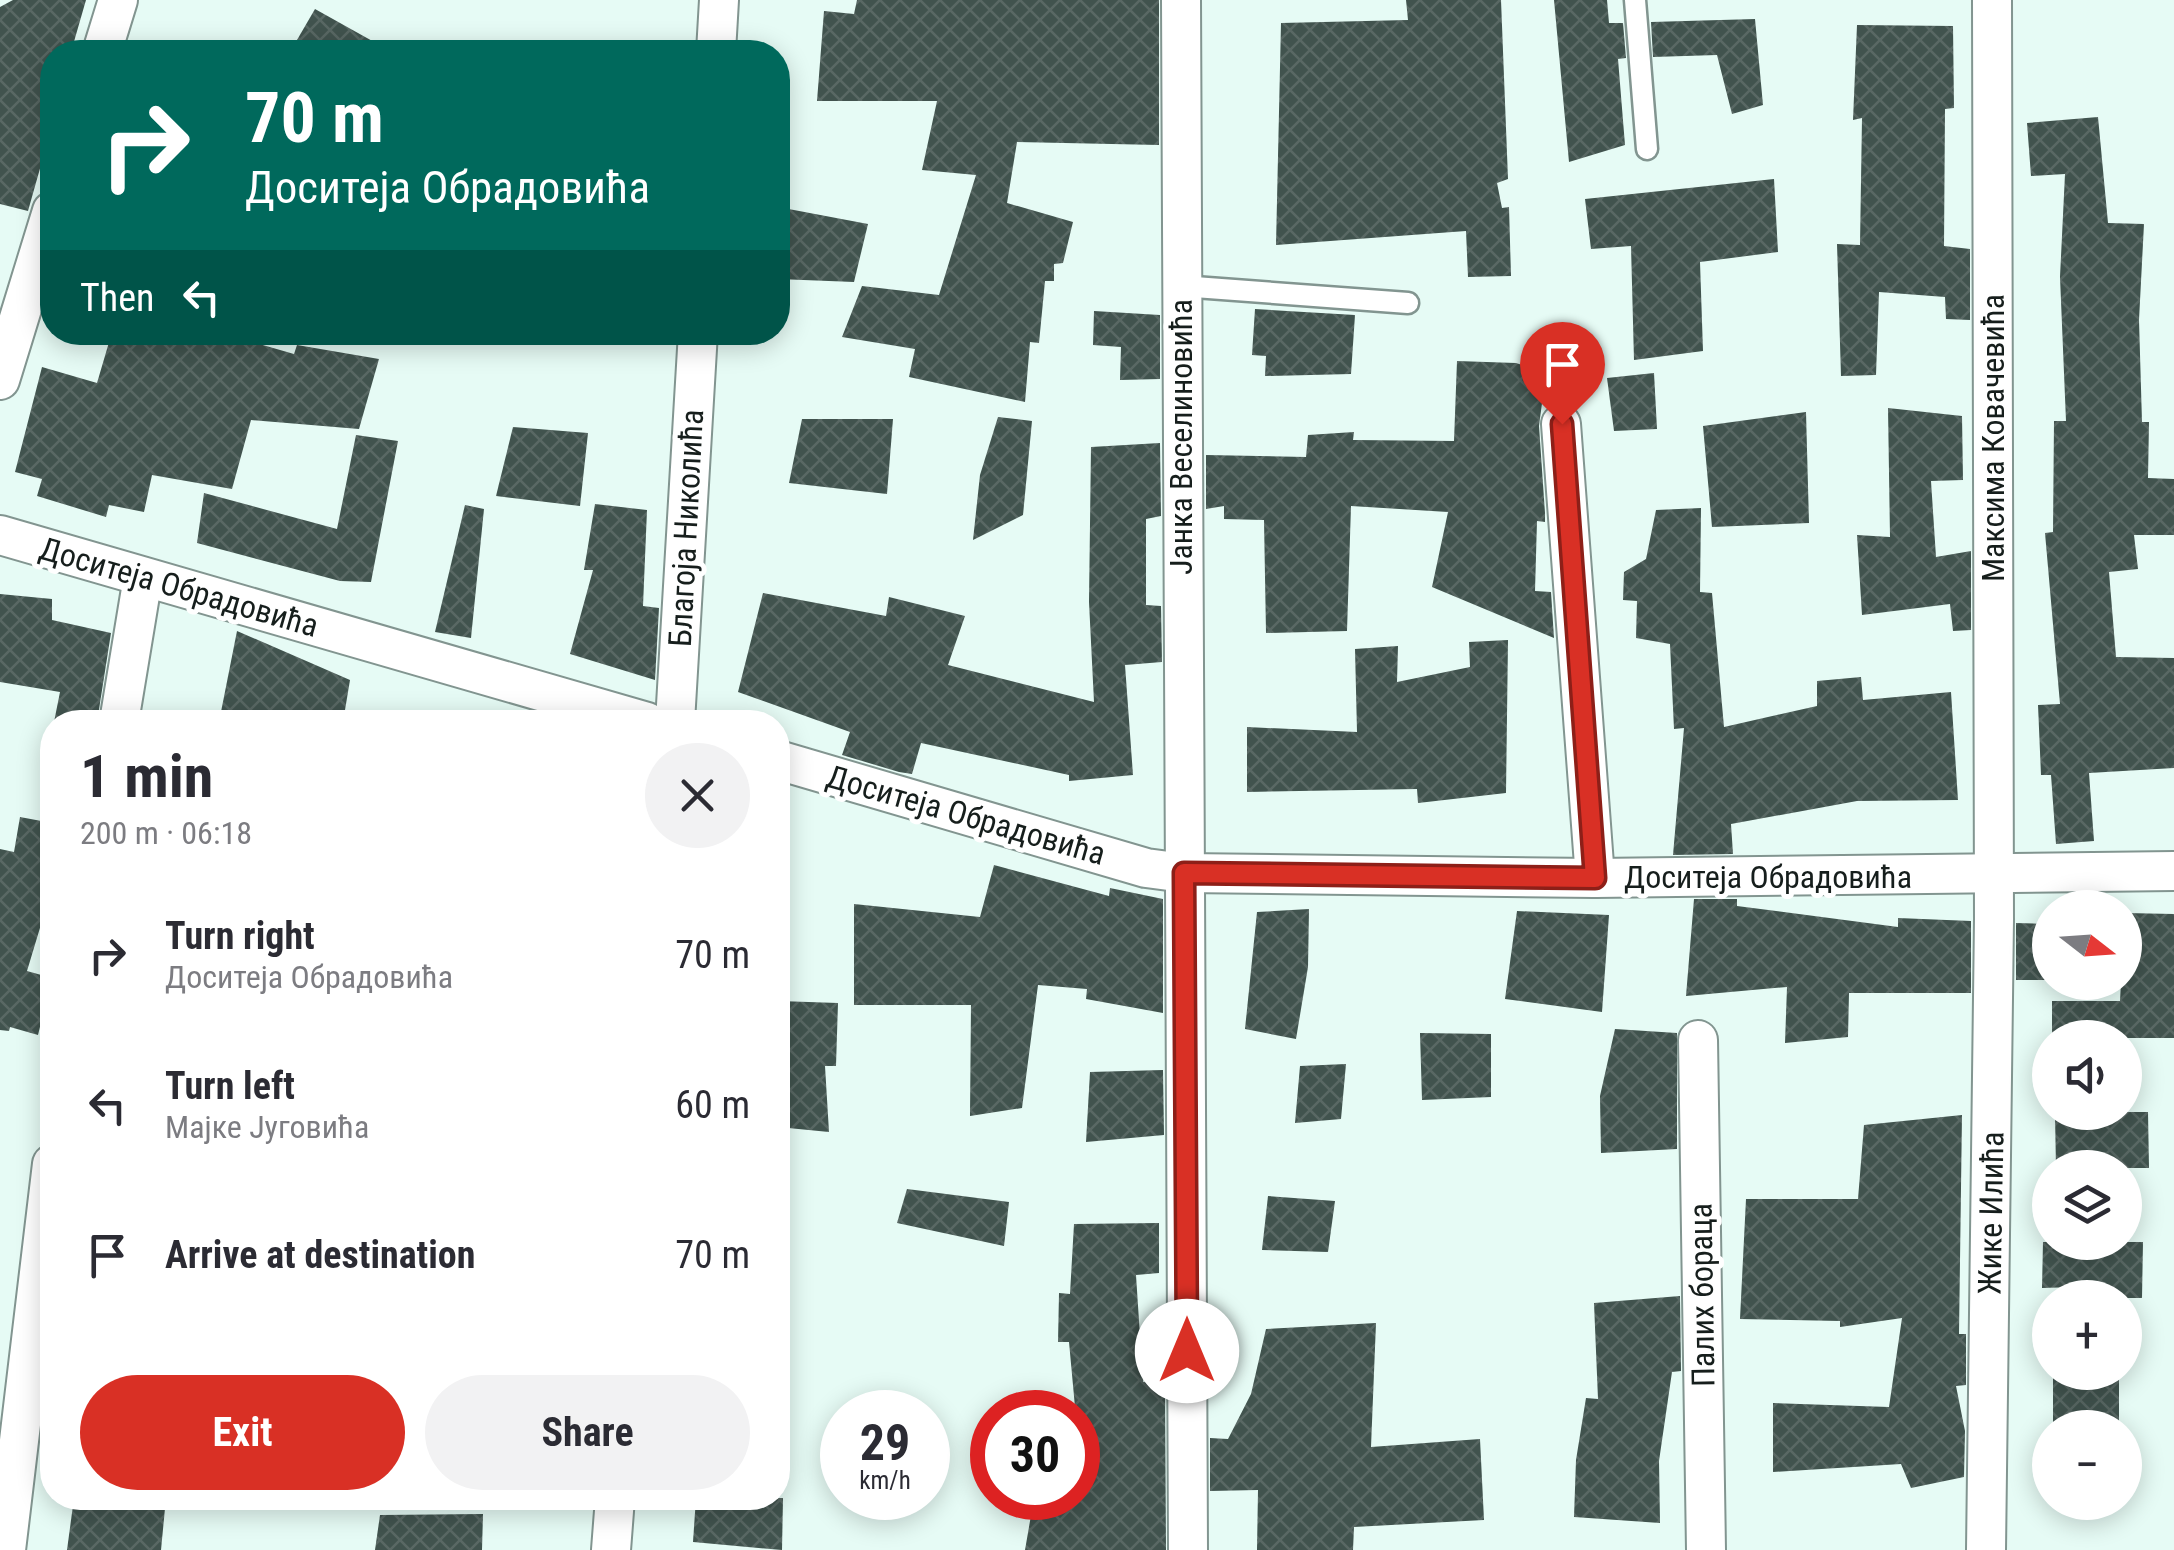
<!DOCTYPE html>
<meta charset="utf-8">
<style>
body{margin:0;font-family:"Roboto Condensed",sans-serif;background:#f2f2f3;color:#2b2b33;height:100vh;display:flex;flex-direction:column;font-size:38px;white-space:nowrap}
*{box-sizing:border-box;margin:0}
p{font-size:32px;color:#7c7c81}
.icon{flex:none;width:55px;height:55px;fill:none;stroke:currentColor;stroke-width:2;stroke-linecap:round;stroke-linejoin:round}
.map{position:relative;flex:1;overflow:hidden}
.panel{position:absolute;left:40px;top:710px;width:750px;height:800px;display:flex;flex-direction:column;background:#fff;border-radius:40px;box-shadow:0 5px 25px #0003}
.panel>*{flex:none}
.guide{position:absolute;left:40px;top:40px;width:750px;height:305px;border-radius:40px;box-shadow:0 5px 25px #0003;background:#00695c;color:#fff;overflow:hidden}
.needle{width:65px;rotate:107deg}
.tools{position:absolute;left:2032px;top:890px;display:grid;gap:20px}
.tools a{display:grid;place-items:center;width:110px;height:110px;border-radius:50%;background:#fff;box-shadow:0 5px 25px #0003;font-size:50px}
.speed{position:absolute;left:820px;top:1390px;display:flex;gap:20px;font-size:50px;font-weight:700;text-align:center}
.speed>*{display:grid;place-content:center;width:130px;height:130px;border-radius:50%;background:#fff;box-shadow:0 5px 25px #0003;line-height:1}
.speed small{font-size:25px;font-weight:400}
.speed .limit{border:15px solid #d22;background:#fff;color:#111}
.pin{position:absolute;display:grid;place-items:center;width:85px;height:85px;color:#fff;margin:-102px -42px;border-radius:50% 50% 50% 0;rotate:-45deg;box-shadow:0 0 10px #0007}
.pin .icon{rotate:45deg}
.me{position:absolute;width:110px;margin:-55px;rotate:0deg;stroke-linejoin:round;filter:drop-shadow(0 0 8px #0008)}
.turn{display:flex;align-items:center;gap:35px;height:210px;padding:0 40px;font-size:45px}
.turn .icon{width:130px;height:130px;stroke-width:2.5}
.turn b{display:block;font-size:70px;line-height:85px}
.then{display:flex;align-items:center;height:95px;padding:0 40px;background:#0003;gap:20px;font-size:38px}
.round{display:grid;place-items:center;flex:none;width:105px;height:105px;border-radius:52px;background:#f2f2f3}
.summary{display:flex;align-items:center;justify-content:space-between;height:170px;padding:0 40px}
h1{font-size:60px;font-weight:700;line-height:75px}
.action{display:flex;gap:20px;margin-top:auto;padding:20px 40px}
.action a{flex:1;height:115px;border-radius:60px;background:#d93025;color:#fff;font-size:40px;font-weight:700;line-height:115px;text-align:center}
.action a+a{background:#f2f2f3;color:#2b2b33}
ul{padding:0;list-style:none}
li{display:flex;align-items:center;gap:30px;height:150px;padding:0 40px}
li div{flex:1}
li b{display:block;font-size:38px}
li em{font-style:normal}
.map>svg:first-child{display:block}
.building{fill:url(#building-cross-hatch)}
.lines{fill:none;stroke-linecap:round;stroke-linejoin:round}
.service-casing{stroke:#829590;stroke-width:25}
.minor-casing{stroke:#829590;stroke-width:42}
.service{stroke:#fff;stroke-width:20}
.minor{stroke:#fff;stroke-width:38}
.route-casing{stroke:#8d1f18;stroke-width:25}
.route{stroke:#d93025;stroke-width:18}
.labels{text-anchor:middle;dominant-baseline:central;stroke-width:10;stroke-linejoin:round;paint-order:stroke}
.street-label{font-size:32px;fill:#161e1c;stroke:#fff}
</style>
<div class="map">
<svg width="2174" height="1550" viewBox="0 0 2174 1550">
<defs>
<pattern id="building-cross-hatch" width="8" height="8" patternUnits="userSpaceOnUse" patternTransform="scale(2.5)"><rect width="8" height="8" fill="#41534e"/><path d="M0 0l8 8M0 8l8-8" fill="none" stroke="#596864"/></pattern>
</defs>
<rect width="100%" height="100%" fill="#e6fbf5"/>
<g class="building">
<path d="M 13,0 L 86,0 L 71,52 L 52,52 L 52,126 L 28,211 L 0,204 L 0,7 Z"/>
<path d="M 857,0 L 1159,0 L 1159,145 L 1017,142 L 1007,203 L 1073,222 L 1063,263 L 1054,264 L 1054,281 L 1045,281 L 1039,343 L 1030,342 L 1025,402 L 909,377 L 915,349 L 842,337 L 862,286 L 939,295 L 976,175 L 922,170 L 937,101 L 817,101 L 824,11 L 854,14 Z"/>
<path d="M 1406,0 L 1501,0 L 1508,179 L 1497,183 L 1502,208 L 1509,207 L 1511,276 L 1468,277 L 1466,231 L 1276,245 L 1281,23 L 1408,20 Z"/>
<path d="M 1554,0 L 1607,0 L 1609,23 L 1623,23 L 1626,58 L 1618,59 L 1625,145 L 1569,162 Z"/>
<path d="M 315,9 L 392,52 L 290,52 Z"/>
<path d="M 1755,19 L 1763,105 L 1732,114 L 1717,55 L 1653,57 L 1651,22 Z"/>
<path d="M 1857,25 L 1953,26 L 1954,108 L 1945,109 L 1944,246 L 1970,249 L 1970,320 L 1946,319 L 1945,297 L 1879,292 L 1876,375 L 1841,376 L 1837,244 L 1860,245 L 1862,118 L 1853,120 Z"/>
<path d="M 2098,117 L 2108,223 L 2144,224 L 2139,320 L 2142,422 L 2149,422 L 2148,478 L 2174,479 L 2174,535 L 2134,535 L 2138,569 L 2109,572 L 2116,657 L 2174,658 L 2174,768 L 2089,773 L 2094,841 L 2056,844 L 2051,775 L 2041,775 L 2038,705 L 2060,704 L 2045,533 L 2053,532 L 2054,421 L 2066,421 L 2060,277 L 2065,174 L 2031,176 L 2027,123 Z"/>
<path d="M 1774,179 L 1778,252 L 1700,262 L 1703,351 L 1634,360 L 1631,246 L 1591,249 L 1585,199 Z"/>
<path d="M 778,207 L 868,224 L 854,282 L 778,279 Z"/>
<path d="M 1255,309 L 1355,315 L 1351,374 L 1265,376 L 1266,356 L 1252,355 Z"/>
<path d="M 1094,311 L 1160,315 L 1160,379 L 1120,380 L 1121,347 L 1093,345 Z"/>
<path d="M 112,332 L 217,332 L 294,354 L 297,345 L 379,359 L 359,429 L 251,420 L 232,489 L 152,475 L 144,512 L 109,505 L 106,517 L 37,496 L 42,479 L 15,472 L 42,367 L 97,383 Z"/>
<path d="M 1457,361 L 1516,363 L 1546,373 L 1539,426 L 1545,513 L 1545,522 L 1537,521 L 1535,591 L 1551,592 L 1554,638 L 1432,587 L 1448,512 L 1351,506 L 1347,631 L 1266,633 L 1264,520 L 1224,519 L 1224,506 L 1206,509 L 1206,455 L 1306,457 L 1308,435 L 1354,432 L 1353,440 L 1454,441 Z"/>
<path d="M 1654,373 L 1657,429 L 1614,431 L 1607,378 Z"/>
<path d="M 1888,408 L 1962,416 L 1963,480 L 1931,481 L 1936,557 L 1971,551 L 1971,630 L 1953,631 L 1950,604 L 1862,615 L 1857,535 L 1890,537 Z"/>
<path d="M 1806,412 L 1809,523 L 1712,527 L 1703,426 Z"/>
<path d="M 998,417 L 1032,421 L 1023,515 L 973,540 L 980,475 Z"/>
<path d="M 802,419 L 893,419 L 887,494 L 789,483 Z"/>
<path d="M 513,427 L 588,433 L 580,506 L 496,496 Z"/>
<path d="M 356,435 L 398,441 L 371,582 L 340,581 L 197,543 L 204,493 L 337,529 Z"/>
<path d="M 1160,443 L 1161,516 L 1146,519 L 1146,605 L 1161,606 L 1162,662 L 1125,665 L 1133,775 L 1069,781 L 1069,775 L 921,743 L 912,774 L 899,772 L 842,755 L 850,732 L 738,692 L 763,593 L 886,616 L 889,597 L 965,616 L 948,665 L 1094,702 L 1089,602 L 1091,447 Z"/>
<path d="M 595,504 L 647,510 L 643,606 L 659,608 L 655,680 L 570,654 L 593,570 L 584,570 Z"/>
<path d="M 465,505 L 484,509 L 471,638 L 435,632 Z"/>
<path d="M 1701,508 L 1700,592 L 1712,593 L 1724,727 L 1817,706 L 1817,681 L 1861,677 L 1863,700 L 1951,692 L 1958,800 L 1857,801 L 1731,824 L 1733,854 L 1673,855 L 1684,728 L 1674,729 L 1670,644 L 1636,638 L 1637,601 L 1623,600 L 1624,572 L 1646,559 L 1656,510 Z"/>
<path d="M 0,594 L 52,599 L 52,620 L 111,633 L 97,722 L 54,722 L 60,692 L 0,682 Z"/>
<path d="M 237,631 L 350,680 L 343,722 L 219,722 Z"/>
<path d="M 1508,640 L 1506,793 L 1418,803 L 1417,789 L 1247,792 L 1247,727 L 1357,732 L 1355,649 L 1398,646 L 1397,682 L 1470,667 L 1469,642 Z"/>
<path d="M 20,817 L 52,823 L 52,888 L 27,971 L 52,978 L 38,1035 L 10,1027 L 9,1031 L 0,1030 L 0,849 L 14,852 Z"/>
<path d="M 994,865 L 1109,896 L 1110,888 L 1163,899 L 1163,1013 L 1086,999 L 1087,989 L 1038,985 L 1022,1108 L 970,1116 L 971,1005 L 854,1005 L 854,904 L 980,917 Z"/>
<path d="M 1694,899 L 1737,899 L 1737,906 L 1898,927 L 1898,918 L 1971,921 L 1971,993 L 1849,993 L 1848,1037 L 1785,1043 L 1787,987 L 1686,996 Z"/>
<path d="M 1309,909 L 1308,967 L 1296,1039 L 1245,1029 L 1257,912 Z"/>
<path d="M 1517,911 L 1609,915 L 1602,1012 L 1505,999 Z"/>
<path d="M 2125,913 L 2174,914 L 2174,1038 L 2052,1038 L 2052,1001 L 2120,1001 L 2121,982 L 2125,982 Z"/>
<path d="M 2016,923 L 2050,924 L 2050,980 L 2016,980 Z"/>
<path d="M 779,1001 L 838,1003 L 836,1066 L 825,1066 L 829,1132 L 778,1127 Z"/>
<path d="M 1615,1029 L 1677,1033 L 1677,1149 L 1601,1153 L 1600,1096 Z"/>
<path d="M 1420,1033 L 1491,1034 L 1491,1097 L 1422,1100 Z"/>
<path d="M 1346,1064 L 1341,1119 L 1295,1123 L 1300,1066 Z"/>
<path d="M 1163,1070 L 1164,1135 L 1086,1142 L 1090,1072 Z"/>
<path d="M 2125,1112 L 2148,1112 L 2149,1168 L 2056,1168 L 2055,1114 Z"/>
<path d="M 1962,1115 L 1959,1334 L 1966,1334 L 1966,1385 L 1956,1386 L 1965,1431 L 1964,1477 L 1911,1488 L 1901,1464 L 1773,1472 L 1773,1403 L 1889,1407 L 1902,1318 L 1840,1327 L 1840,1321 L 1740,1319 L 1746,1199 L 1858,1199 L 1864,1125 Z"/>
<path d="M 907,1189 L 1009,1202 L 1004,1246 L 897,1223 Z"/>
<path d="M 1268,1196 L 1335,1201 L 1328,1252 L 1262,1250 Z"/>
<path d="M 1159,1223 L 1159,1273 L 1136,1275 L 1143,1382 L 1165,1384 L 1166,1550 L 1025,1550 L 1034,1498 L 1078,1498 L 1078,1482 L 1082,1483 L 1069,1342 L 1058,1342 L 1059,1293 L 1070,1294 L 1074,1224 Z"/>
<path d="M 2043,1242 L 2143,1242 L 2142,1298 L 2074,1298 L 2075,1287 L 2042,1288 Z"/>
<path d="M 1680,1296 L 1681,1371 L 1672,1372 L 1659,1461 L 1660,1523 L 1574,1517 L 1576,1460 L 1586,1398 L 1598,1399 L 1594,1303 Z"/>
<path d="M 1376,1323 L 1371,1447 L 1480,1439 L 1484,1520 L 1354,1527 L 1353,1550 L 1257,1550 L 1258,1490 L 1210,1491 L 1210,1438 L 1228,1439 L 1251,1394 L 1266,1329 Z"/>
<rect x="2053" y="1372" width="66" height="56"/>
<path d="M 74,1498 L 166,1498 L 161,1550 L 67,1550 Z"/>
<path d="M 696,1498 L 783,1498 L 782,1550 L 693,1542 Z"/>
<path d="M 483,1514 L 482,1550 L 375,1550 L 380,1515 Z"/>
</g>
<g class="lines">
<defs>
<g id="service">
<path d="M 1635,0 L 1647,149"/>
<path d="M 1181,286 L 1408,303"/>
</g>
<g id="minor">
<path d="M 1181,0 L 1188,1550"/>
<path d="M 102,52 L 118,0"/>
<path d="M 716,52 L 719,0"/>
<path d="M 0,380 L 52,211"/>
<path d="M 1561,424 L 1595,878"/>
<path d="M 0,535 L 647,722"/>
<path d="M 119,722 L 143,577"/>
<path d="M 675,722 L 698,332"/>
<path d="M 778,760 L 1146,868 L 1184,873 L 1595,878 L 2174,871"/>
<path d="M 1698,1040 L 1706,1550"/>
<path d="M 6,1550 L 52,1164"/>
<path d="M 611,1550 L 615,1498"/>
<path d="M 1986,1550 L 1994,919 L 1992,0"/>
</g>
</defs>
<use href="#service" class="service-casing"/>
<use href="#minor" class="minor-casing"/>
<use href="#service" class="service"/>
<use href="#minor" class="minor"/>
</g>
<g class="lines">
<defs>
<path id="route" d="M 1187,1351 L 1184,873 L 1595,878 L 1562,424"/>
</defs>
<use href="#route" class="route-casing"/>
<use href="#route" class="route"/>
</g>
<g class="labels">
<g class="street-label">
<text transform="translate(1181 437) rotate(-90)">Јанка Веселиновића</text>
<text transform="translate(1993 438) rotate(-90)">Максима Ковачевића</text>
<text transform="translate(686 528) rotate(-87)">Благоја Николића</text>
<text transform="translate(179 587) rotate(16)">Доситеја Обрадовића</text>
<text transform="translate(966 815) rotate(16)">Доситеја Обрадовића</text>
<text x="1768" y="877">Доситеја Обрадовића</text>
<text transform="translate(1991 1213) rotate(-89)">Жике Илића</text>
<text transform="translate(1702 1295) rotate(-91)">Палих бораца</text>
</g>
</g>
</svg>
<div class="tools">
<a><svg class="needle" viewBox="-14 -14 28 28"><path d="M0-13l5 13h-10z" fill="#e53935"/><path d="M0 13l5-13h-10z" fill="#7c7c81"/></svg></a>
<a><svg class="icon" aria-label="sound" viewBox="0 0 24 24"><path d="M4 9h4l5-4v14l-5-4H4zM17 9q2 3 0 6"/></svg></a>
<a><svg class="icon" aria-label="layers" viewBox="0 0 24 24"><path d="M12 4l9 5-9 5-9-5zM3 14l9 5 9-5"/></svg></a>
<a>+</a>
<a>−</a>
</div>
<div class="speed"><div>29<small>km/h</small></div><div class="limit">30</div></div>
<div class="pin" style="left:1562px;top:424px;background:#d93025"><svg class="icon" aria-label="arrive" viewBox="0 0 24 24"><path d="M6 21V4h12l-3 4 3 4H6"/></svg></div>
<svg class="me" style="left:1187px;top:1351px" viewBox="-20 -20 40 40"><circle r="19" fill="#fff"/><path d="M0-13L10 11 0 6-10 11z" fill="#d93025"/></svg>
<div class="guide">
<div class="turn"><svg class="icon" aria-label="right" viewBox="0 0 24 24"><path d="M7 20v-9h11M14 6l5 5-5 5"/></svg><div><b>70 m</b>Доситеја Обрадовића</div></div>
<div class="then">Then<svg class="icon" aria-label="left" viewBox="0 0 24 24"><path d="M17 20v-9H6M10 6l-5 5 5 5"/></svg></div>
</div>
<section class="panel">
<div class="summary"><div><h1>1 min</h1><p>200 m · 06:18</p></div><a class="round"><svg class="icon" aria-label="close" viewBox="0 0 24 24"><path d="M6 6l12 12M18 6L6 18"/></svg></a></div>
<ul>
<li><svg class="icon" aria-label="right" viewBox="0 0 24 24"><path d="M7 20v-9h11M14 6l5 5-5 5"/></svg><div><b>Turn right</b><p>Доситеја Обрадовића</p></div><em>70 m</em></li>
<li><svg class="icon" aria-label="left" viewBox="0 0 24 24"><path d="M17 20v-9H6M10 6l-5 5 5 5"/></svg><div><b>Turn left</b><p>Мајке Југовића</p></div><em>60 m</em></li>
<li><svg class="icon" aria-label="arrive" viewBox="0 0 24 24"><path d="M6 21V4h12l-3 4 3 4H6"/></svg><div><b>Arrive at destination</b></div><em>70 m</em></li>
</ul>
<div class="action"><a>Exit</a><a>Share</a></div>
</section>
</div>
